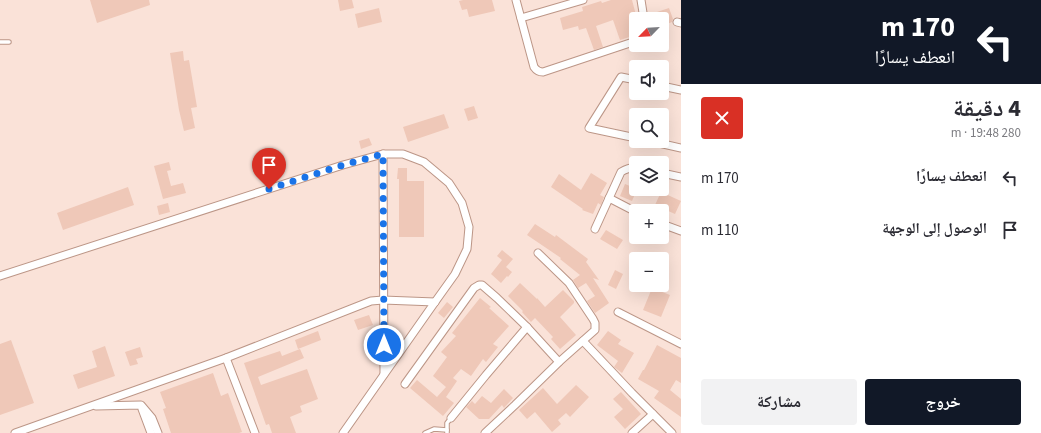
<!DOCTYPE html>
<html lang="ar">
<meta charset="utf-8">
<style>
body{margin:0;font-family:"Source Sans 3","Noto Naskh Arabic",sans-serif;background:#f2f2f3;color:#2b2b33;direction:rtl;height:100vh;display:flex;flex-direction:column;font-size:15px;white-space:nowrap}
*{box-sizing:border-box;margin:0}
p{font-size:13px;color:#7c7c81}
.icon{flex:none;width:22px;height:22px;fill:none;stroke:currentColor;stroke-width:2;stroke-linecap:round;stroke-linejoin:round}
.map{position:relative;flex:1;overflow:hidden;direction:ltr}
.panel{display:flex;flex-direction:column;background:#fff;width:360px}
.panel>*{flex:none}
.banner{background:#111827;color:#fff;overflow:hidden}
.needle{width:26px;rotate:245deg}
.fabs{position:absolute;left:629px;top:12px;display:grid;gap:8px}
.fabs a{display:grid;place-items:center;width:40px;height:40px;border-radius:4px;background:#fff;box-shadow:0 4px 16px #0002;font-size:20px}
.pin{position:absolute;display:grid;place-items:center;width:34px;height:34px;color:#fff;margin:-41px -17px;border-radius:50% 50% 50% 0;rotate:-45deg;box-shadow:0 0 4px #0007}
.pin .icon{rotate:45deg}
.me{position:absolute;width:44px;margin:-22px;rotate:0deg;stroke-linejoin:round;filter:drop-shadow(0 0 3px #0008)}
.turn{display:flex;align-items:center;gap:14px;height:84px;padding:0 20px;font-size:18px}
.turn .icon{width:52px;height:52px;stroke-width:2.5}
.turn b{display:block;font-size:28px;line-height:34px}
.round{display:grid;place-items:center;flex:none;width:42px;height:42px;border-radius:4px;background:#f2f2f3}
.head{display:flex;align-items:center;justify-content:space-between;height:68px;padding:0 20px}
h1{font-size:24px;font-weight:700;line-height:30px}
.action{display:flex;gap:8px;margin-top:auto;padding:8px 20px}
.action a{flex:1;height:46px;border-radius:4px;background:#111827;color:#fff;font-size:16px;font-weight:700;line-height:46px;text-align:center}
.action a+a{background:#f2f2f3;color:#2b2b33}
ul{padding:0;list-style:none}
li{display:flex;align-items:center;gap:12px;height:52px;padding:0 20px}
li div{flex:1}
li b{display:block;font-size:15px}
li em{font-style:normal}
main{display:flex;flex:1;min-height:0}
.map>svg:first-child{display:block}
.building{fill:#efc8b8}
.lines{fill:none;stroke-linecap:round;stroke-linejoin:round}
.lane-casing{stroke:#bc9687;stroke-width:5.5}
.street-casing{stroke:#bc9687;stroke-width:9}
.lane{stroke:#fff;stroke-width:3.5}
.street{stroke:#fff;stroke-width:7}
.route{stroke:#1a73e8;stroke-width:7;stroke-dasharray:0 12.6}
</style>
<main>
<section class="panel">
<div class="banner">
<div class="turn"><svg class="icon" aria-label="left" viewBox="0 0 24 24"><path d="M17 20v-9H6M10 6l-5 5 5 5"/></svg><div><b>170 m</b>انعطف يسارًا</div></div>
</div>
<div class="head"><div><h1>4 دقيقة</h1><p>280 m · 19:48</p></div><a class="round" style="background:#d93025;color:#fff"><svg class="icon" aria-label="close" viewBox="0 0 24 24"><path d="M6 6l12 12M18 6L6 18"/></svg></a></div>
<ul>
<li><svg class="icon" aria-label="left" viewBox="0 0 24 24"><path d="M17 20v-9H6M10 6l-5 5 5 5"/></svg><div><b>انعطف يسارًا</b></div><em>170 m</em></li>
<li><svg class="icon" aria-label="arrive" viewBox="0 0 24 24"><path d="M6 21V4h12l-3 4 3 4H6"/></svg><div><b>الوصول إلى الوجهة</b></div><em>110 m</em></li>
</ul>
<div class="action"><a>خروج</a><a>مشاركة</a></div>
</section>
<div class="map">
<svg width="681" height="433" viewBox="0 0 681 433">
<rect width="100%" height="100%" fill="#fae2d8"/>
<g class="building">
<path d="M 90,0 L 149,0 L 150,5 L 97,23 Z"/>
<path d="M 338,0 L 352,0 L 354,8 L 340,11 Z"/>
<path d="M 463,0 L 492,0 L 495,11 L 469,17 L 467,9 L 462,10 L 459,1 Z"/>
<path d="M 611,0 L 632,0 L 637,19 L 636,19 L 636,35 L 620,40 L 613,20 L 596,26 L 603,47 L 594,50 L 586,28 L 579,30 L 578,26 L 563,30 L 560,18 L 583,11 L 582,7 L 601,1 L 602,3 Z"/>
<path d="M 379,8 L 382,22 L 358,28 L 355,14 Z"/>
<path d="M 669,8 L 673,19 L 672,22 L 662,26 L 662,19 L 649,19 L 648,15 Z"/>
<path d="M 183,51 L 184,61 L 189,60 L 197,107 L 191,108 L 195,128 L 184,131 L 179,110 L 170,53 Z"/>
<path d="M 474,106 L 478,118 L 468,121 L 464,109 Z"/>
<path d="M 444,114 L 449,128 L 408,142 L 403,127 Z"/>
<path d="M 369,138 L 372,145 L 361,149 L 359,141 Z"/>
<path d="M 169,162 L 171,170 L 167,171 L 171,186 L 183,183 L 186,193 L 163,199 L 154,166 Z"/>
<path d="M 398,168 L 407,168 L 407,181 L 424,181 L 424,237 L 399,237 L 399,179 L 397,179 Z"/>
<path d="M 591,173 L 607,183 L 600,195 L 604,197 L 601,205 L 598,203 L 593,214 L 582,210 L 583,209 L 551,187 L 559,174 L 581,190 Z"/>
<path d="M 625,184 L 637,189 L 632,201 L 620,196 Z"/>
<path d="M 128,187 L 134,205 L 63,230 L 57,213 Z"/>
<path d="M 661,192 L 681,201 L 675,214 L 655,205 Z"/>
<path d="M 168,203 L 170,212 L 159,215 L 157,206 Z"/>
<path d="M 535,224 L 555,237 L 556,235 L 588,259 L 586,262 L 599,280 L 593,278 L 609,303 L 595,313 L 587,301 L 595,296 L 586,283 L 578,288 L 573,280 L 580,275 L 560,259 L 561,258 L 527,235 Z"/>
<path d="M 606,230 L 623,240 L 617,249 L 600,239 Z"/>
<path d="M 502,250 L 513,259 L 506,267 L 512,272 L 508,277 L 507,276 L 501,283 L 491,274 L 502,260 L 497,256 Z"/>
<path d="M 615,270 L 623,274 L 616,289 L 608,285 Z"/>
<path d="M 520,283 L 537,299 L 537,298 L 545,307 L 563,290 L 574,301 L 574,303 L 560,317 L 576,335 L 560,349 L 551,339 L 553,337 L 535,318 L 531,322 L 522,312 L 523,311 L 508,296 Z"/>
<path d="M 652,288 L 670,295 L 661,317 L 643,310 Z"/>
<path d="M 480,298 L 491,307 L 489,308 L 509,326 L 493,344 L 498,347 L 486,362 L 483,359 L 471,376 L 461,369 L 453,378 L 457,381 L 446,397 L 454,403 L 443,416 L 410,388 L 417,380 L 437,397 L 446,387 L 433,376 L 447,357 L 441,352 L 456,336 L 452,333 Z"/>
<path d="M 447,302 L 453,307 L 444,318 L 438,313 Z"/>
<path d="M 369,315 L 373,325 L 358,330 L 354,320 Z"/>
<path d="M 318,331 L 321,340 L 298,349 L 295,340 Z"/>
<path d="M 608,331 L 621,340 L 618,344 L 634,353 L 622,373 L 614,367 L 618,361 L 597,345 Z"/>
<path d="M 11,340 L 34,403 L 0,415 L 0,344 Z"/>
<path d="M 657,345 L 681,358 L 681,383 L 676,380 L 670,390 L 681,399 L 681,417 L 654,398 L 659,391 L 638,379 L 643,370 L 644,370 Z"/>
<path d="M 105,346 L 115,376 L 78,389 L 73,375 L 97,367 L 92,351 Z"/>
<path d="M 140,347 L 143,357 L 136,359 L 138,364 L 130,366 L 125,352 Z"/>
<path d="M 300,349 L 304,358 L 258,377 L 261,385 L 307,369 L 318,399 L 300,406 L 302,412 L 290,417 L 296,433 L 272,433 L 269,424 L 266,425 L 244,363 L 280,351 L 282,356 Z"/>
<path d="M 213,373 L 221,396 L 228,393 L 242,432 L 239,433 L 171,433 L 163,409 L 166,408 L 160,392 Z"/>
<path d="M 576,385 L 589,397 L 570,417 L 566,413 L 558,420 L 561,424 L 552,432 L 535,412 L 527,419 L 519,410 L 543,388 L 557,404 Z"/>
<path d="M 504,389 L 513,398 L 504,408 L 502,405 L 489,419 L 479,419 L 466,407 L 472,401 L 475,404 L 482,396 L 491,403 Z"/>
<path d="M 621,392 L 641,414 L 625,429 L 614,417 L 623,409 L 613,399 Z"/>
</g>
<g class="lines">
<defs>
<g id="lane">
<path d="M 0,42 L 9,42"/>
<path d="M 425,433 L 434,429 L 447,430"/>
<path d="M 447,433 L 447,423 L 451,418"/>
</g>
<g id="street">
<path d="M 516,0 L 534,67 C 536,70 538,72 543,72 L 636,41"/>
<path d="M 641,0 L 644,19"/>
<path d="M 521,18 L 583,0"/>
<path d="M 677,22 L 681,23"/>
<path d="M 636,80 L 621,77 L 589,128 L 636,138"/>
<path d="M 662,86 L 681,90"/>
<path d="M 650,141 L 681,148"/>
<path d="M 383,154 L 384,374"/>
<path d="M 662,173 L 681,177"/>
<path d="M 609,198 L 636,212"/>
<path d="M 662,224 L 681,231"/>
<path d="M 595,229 L 621,172 C 626,169 630,167 636,168"/>
<path d="M 0,276 L 343,165 L 383,154 L 403,154 L 424,162 L 449,183 L 462,203 L 469,227 L 467,249 L 455,274 L 435,302 L 343,433"/>
<path d="M 618,312 L 681,344"/>
<path d="M 583,341 L 632,393 L 672,433"/>
<path d="M 226,358 L 255,433"/>
<path d="M 405,384 L 474,288 L 479,285 L 482,285 L 497,298 L 527,327 L 559,362"/>
<path d="M 96,406 L 141,405 L 152,418 L 158,433"/>
<path d="M 142,409 L 151,433"/>
<path d="M 451,418 L 486,375 L 527,327"/>
<path d="M 15,433 L 226,358 L 371,301 L 383,300 L 435,302"/>
<path d="M 485,433 L 515,405 L 559,362 L 595,330 L 595,323 L 593,319 L 569,283 L 538,253"/>
<path d="M 632,433 L 653,414"/>
</g>
</defs>
<use href="#lane" class="lane-casing"/>
<use href="#street" class="street-casing"/>
<use href="#lane" class="lane"/>
<use href="#street" class="street"/>
</g>
<g class="lines">
<path class="route" d="M 269,189 L 343,165 L 383,154 L 384,345"/>
</g>
</svg>
<div class="fabs">
<a><svg class="needle" viewBox="-14 -14 28 28"><path d="M0-13l5 13h-10z" fill="#e53935"/><path d="M0 13l5-13h-10z" fill="#7c7c81"/></svg></a>
<a><svg class="icon" aria-label="sound" viewBox="0 0 24 24"><path d="M4 9h4l5-4v14l-5-4H4zM17 9q2 3 0 6"/></svg></a>
<a><svg class="icon" aria-label="search" viewBox="0 0 24 24"><circle cx="10" cy="10" r="6"/><path d="M15 15l6 6"/></svg></a>
<a><svg class="icon" aria-label="layers" viewBox="0 0 24 24"><path d="M12 4l9 5-9 5-9-5zM3 14l9 5 9-5"/></svg></a>
<a>+</a>
<a>−</a>
</div>
<div class="pin" style="left:269px;top:189px;background:#d93025"><svg class="icon" aria-label="arrive" viewBox="0 0 24 24"><path d="M6 21V4h12l-3 4 3 4H6"/></svg></div>
<svg class="me" style="left:384px;top:345px" viewBox="-20 -20 40 40"><circle r="17" fill="#1a73e8" stroke="#fff" stroke-width="3"/><path d="M0-11L8 9 0 5-8 9z" fill="#fff"/></svg>
</div>
</main>
